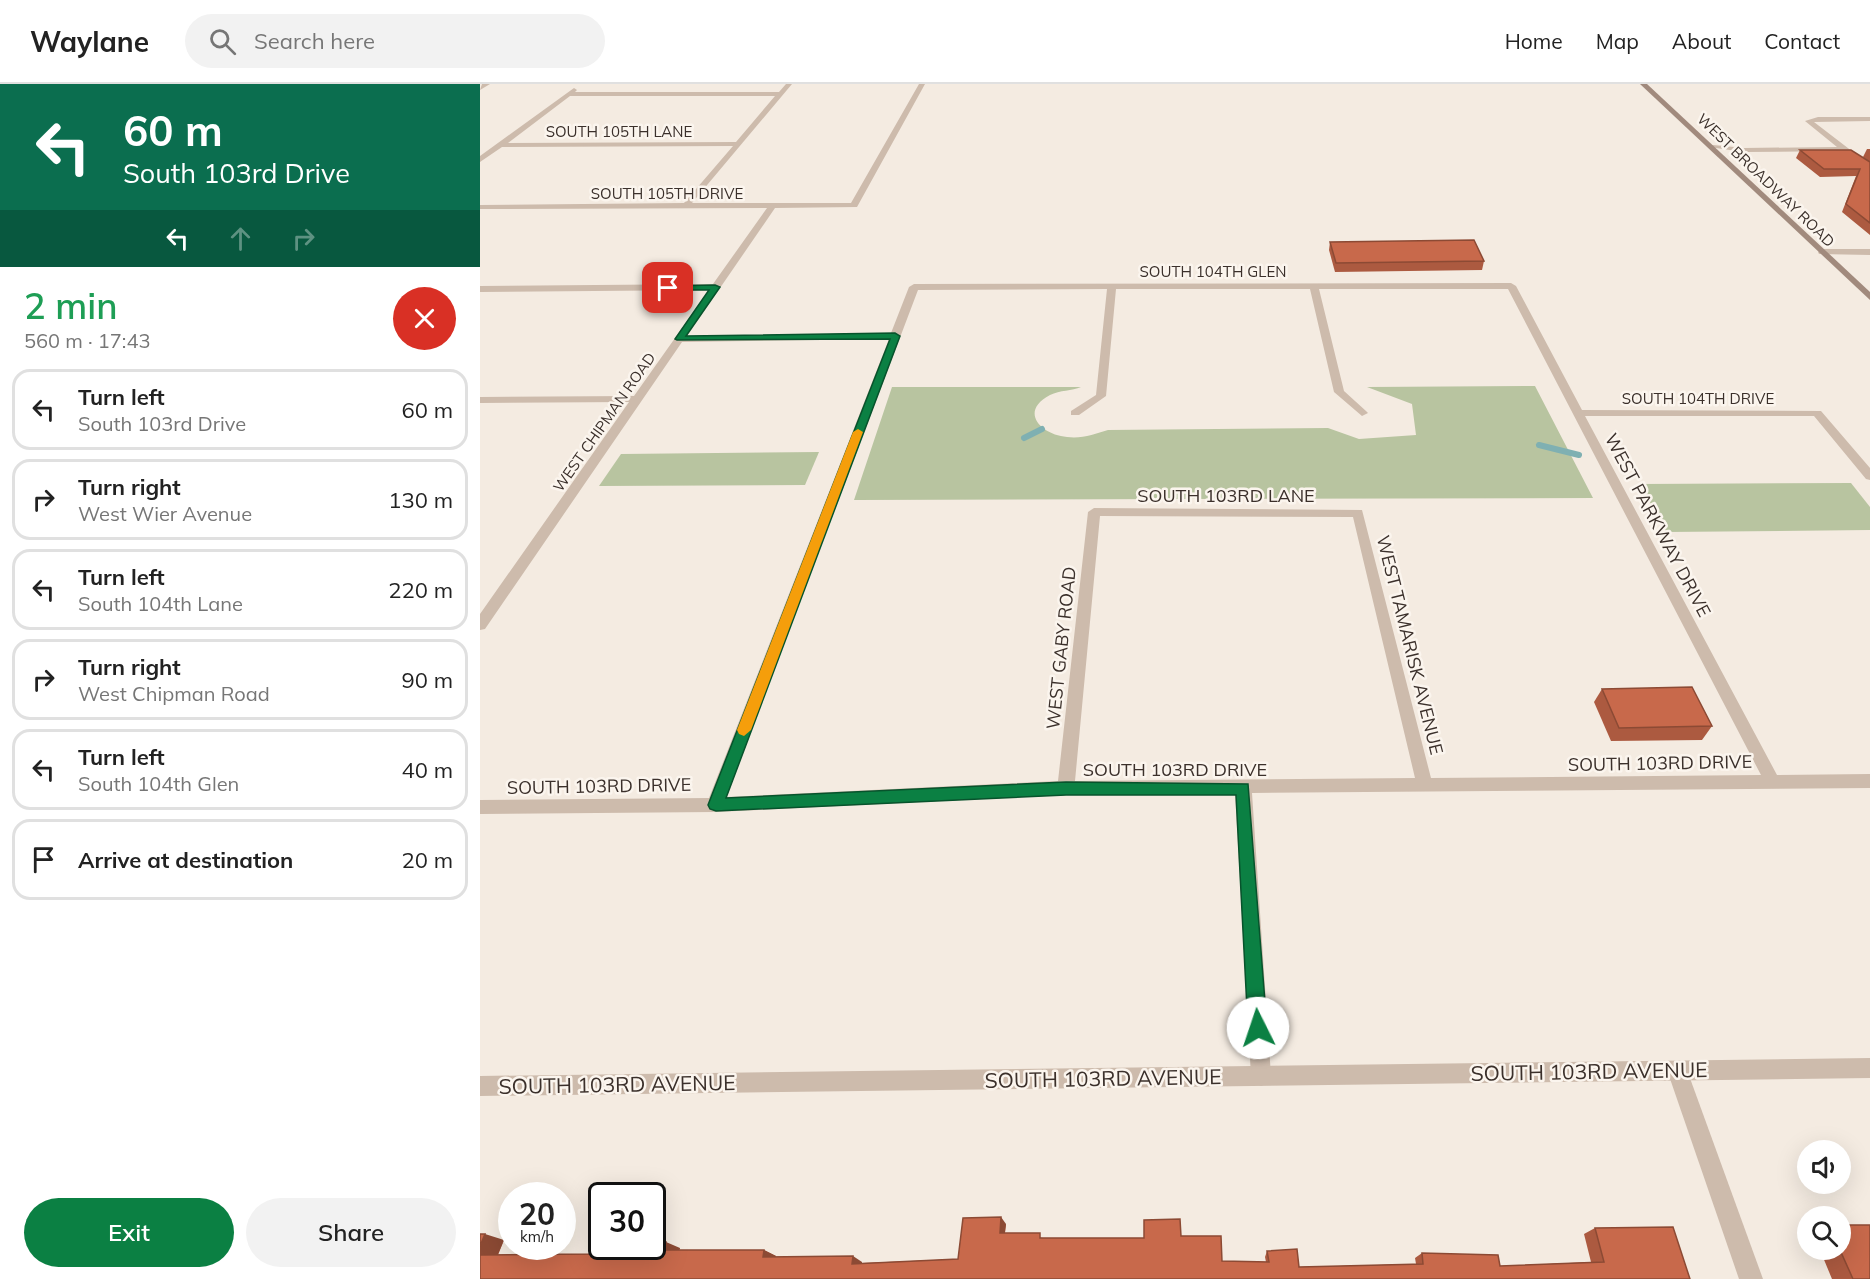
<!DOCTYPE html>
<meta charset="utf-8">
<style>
body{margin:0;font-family:Mulish,sans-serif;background:#f2f2f2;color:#222;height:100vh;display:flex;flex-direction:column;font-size:22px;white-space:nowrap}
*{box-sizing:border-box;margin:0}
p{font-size:20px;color:#767676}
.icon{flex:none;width:33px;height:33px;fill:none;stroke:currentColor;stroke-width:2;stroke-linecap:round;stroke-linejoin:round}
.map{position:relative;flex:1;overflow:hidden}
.details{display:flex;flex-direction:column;background:#fff;width:480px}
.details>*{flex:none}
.hud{background:#0b6e4f;color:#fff;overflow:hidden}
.fabs{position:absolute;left:1317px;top:1056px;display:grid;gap:12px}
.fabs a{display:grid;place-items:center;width:54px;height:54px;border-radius:50%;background:#fff;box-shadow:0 6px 24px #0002;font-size:30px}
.speed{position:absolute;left:18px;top:1098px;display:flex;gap:12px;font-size:30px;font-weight:700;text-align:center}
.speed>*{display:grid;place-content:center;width:78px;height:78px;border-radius:50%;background:#fff;box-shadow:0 6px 24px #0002;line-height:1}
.speed small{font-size:15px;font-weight:400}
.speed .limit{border:3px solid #111;border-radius:9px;background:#fff;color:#111}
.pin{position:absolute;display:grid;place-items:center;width:51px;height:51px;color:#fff;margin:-26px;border-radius:12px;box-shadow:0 3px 9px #0006}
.me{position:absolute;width:66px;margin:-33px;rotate:356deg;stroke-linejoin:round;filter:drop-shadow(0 0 4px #0008)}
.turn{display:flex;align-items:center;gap:21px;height:126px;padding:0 24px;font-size:27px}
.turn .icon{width:78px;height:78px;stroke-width:2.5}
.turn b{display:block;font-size:42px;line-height:51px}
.lanes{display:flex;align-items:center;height:57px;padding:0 24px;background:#0003;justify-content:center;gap:30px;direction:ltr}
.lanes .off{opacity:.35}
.round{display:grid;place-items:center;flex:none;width:63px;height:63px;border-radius:32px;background:#f2f2f2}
.summary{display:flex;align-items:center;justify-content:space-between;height:102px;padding:0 24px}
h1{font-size:36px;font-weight:600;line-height:45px;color:#1e9e55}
.primary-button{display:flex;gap:12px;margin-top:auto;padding:12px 24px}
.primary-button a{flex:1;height:69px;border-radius:36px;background:#0b8043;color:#fff;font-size:24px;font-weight:600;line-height:69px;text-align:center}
.primary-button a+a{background:#f2f2f2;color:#222}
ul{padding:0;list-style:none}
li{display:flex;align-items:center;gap:18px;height:81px;margin:0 12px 9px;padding:0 12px;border:3px solid #e0e0e0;border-radius:18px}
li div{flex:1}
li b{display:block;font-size:22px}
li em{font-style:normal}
header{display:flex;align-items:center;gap:36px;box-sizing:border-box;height:84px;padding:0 30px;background:#fff;border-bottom:2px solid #e0e0e0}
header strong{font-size:28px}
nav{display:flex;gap:33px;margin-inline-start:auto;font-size:21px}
.search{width:420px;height:54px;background:#f2f2f2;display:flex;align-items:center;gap:15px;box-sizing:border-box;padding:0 21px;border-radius:33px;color:#767676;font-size:22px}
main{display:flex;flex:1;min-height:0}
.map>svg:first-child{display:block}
.green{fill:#b8c4a0}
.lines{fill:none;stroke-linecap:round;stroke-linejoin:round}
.stream{stroke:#7fb0b2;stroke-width:6}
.minor{fill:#cdbbac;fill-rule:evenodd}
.tertiary{fill:#cdbbac;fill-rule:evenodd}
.secondary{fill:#a18a7d;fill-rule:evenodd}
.wall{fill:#ac5a40}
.shaded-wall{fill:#8c4a34}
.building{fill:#c8694b;stroke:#8c4a34;stroke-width:1.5}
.route{fill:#0b8043;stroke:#07532c;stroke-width:1.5}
.slow{fill:#f59e0b}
.labels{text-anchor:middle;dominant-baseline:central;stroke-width:5;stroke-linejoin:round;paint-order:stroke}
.far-street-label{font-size:15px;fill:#3b302b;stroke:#fbf5ee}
.street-label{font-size:18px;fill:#3b302b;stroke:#fbf5ee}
.near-street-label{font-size:21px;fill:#3b302b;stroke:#fbf5ee}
</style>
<header>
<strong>Waylane</strong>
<div class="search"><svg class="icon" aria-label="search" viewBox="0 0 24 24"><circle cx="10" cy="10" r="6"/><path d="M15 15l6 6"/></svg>Search here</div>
<nav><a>Home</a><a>Map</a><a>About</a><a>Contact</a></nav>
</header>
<main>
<section class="details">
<div class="hud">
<div class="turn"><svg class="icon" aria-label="left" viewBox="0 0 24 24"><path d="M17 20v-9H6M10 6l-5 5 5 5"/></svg><div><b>60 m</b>South 103rd Drive</div></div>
<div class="lanes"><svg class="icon" aria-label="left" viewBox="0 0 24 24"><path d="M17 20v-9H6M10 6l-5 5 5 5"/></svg><svg class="icon off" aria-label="ahead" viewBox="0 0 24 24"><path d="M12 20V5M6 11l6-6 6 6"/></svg><svg class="icon off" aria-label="right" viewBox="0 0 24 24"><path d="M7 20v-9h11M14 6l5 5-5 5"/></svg></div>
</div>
<div class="summary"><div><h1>2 min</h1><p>560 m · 17:43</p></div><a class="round" style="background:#d93025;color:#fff"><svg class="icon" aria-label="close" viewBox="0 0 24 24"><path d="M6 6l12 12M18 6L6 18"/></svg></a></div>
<ul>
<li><svg class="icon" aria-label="left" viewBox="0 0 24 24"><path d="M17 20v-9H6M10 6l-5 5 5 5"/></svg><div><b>Turn left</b><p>South 103rd Drive</p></div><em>60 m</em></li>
<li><svg class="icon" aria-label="right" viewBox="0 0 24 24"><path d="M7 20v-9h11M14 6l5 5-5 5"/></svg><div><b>Turn right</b><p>West Wier Avenue</p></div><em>130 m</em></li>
<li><svg class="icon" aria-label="left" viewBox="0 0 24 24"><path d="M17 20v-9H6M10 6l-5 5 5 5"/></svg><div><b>Turn left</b><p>South 104th Lane</p></div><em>220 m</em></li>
<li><svg class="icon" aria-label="right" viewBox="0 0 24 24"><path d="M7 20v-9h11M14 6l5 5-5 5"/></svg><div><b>Turn right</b><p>West Chipman Road</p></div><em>90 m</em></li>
<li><svg class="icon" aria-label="left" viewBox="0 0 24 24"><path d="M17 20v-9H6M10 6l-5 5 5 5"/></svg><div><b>Turn left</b><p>South 104th Glen</p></div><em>40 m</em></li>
<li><svg class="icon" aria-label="arrive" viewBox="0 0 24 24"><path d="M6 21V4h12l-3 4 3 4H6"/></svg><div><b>Arrive at destination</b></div><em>20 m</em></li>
</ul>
<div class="primary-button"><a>Exit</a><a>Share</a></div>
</section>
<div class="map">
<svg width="1390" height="1195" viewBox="0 0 1390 1195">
<rect width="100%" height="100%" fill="#f4ebe1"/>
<g class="green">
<path d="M 1055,302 L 1113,414 L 374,416 L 412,303 L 601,303 C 592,307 580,306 570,311 C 538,328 562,351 587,353 C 602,355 615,350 628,346 L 848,344 L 879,355 L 936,351 L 932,320 L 887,303 Z"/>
<path d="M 339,368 L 325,401 L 119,402 L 141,370 Z"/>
<path d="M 1371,399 L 1390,423 L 1390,446 L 1186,448 L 1160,400 Z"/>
</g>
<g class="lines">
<g class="stream">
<path d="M 544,354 L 562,345"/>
<path d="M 1059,361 L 1099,371"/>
</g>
<g class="minor">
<path d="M 306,0 L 312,0 L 212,119 L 371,119 L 439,0 L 445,0 L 377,123 L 295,124 L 207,252 L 411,249 L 429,203 L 434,200 L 1031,199 L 1036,202 L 1102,326 L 1341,327 L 1390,384 L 1390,396 L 1386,395 L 1334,332 L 1105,332 L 1297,691 L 1390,690 L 1390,704 L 772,709 L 791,992 L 788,999 L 781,1002 L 774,999 L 771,992 L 755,709 L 586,711 L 235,728 L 0,730 L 0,716 L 229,714 L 409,255 L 202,258 L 5,545 L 0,546 L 0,530 L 149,318 L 0,319 L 0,313 L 154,312 L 229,206 L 0,208 L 0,202 L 233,200 L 287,124 L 0,125 L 0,121 L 204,119 L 253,62 L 22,63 L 0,78 L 0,72 L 94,4 L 97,6 L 95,8 L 299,8 ZM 90,12 L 295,12 L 256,58 L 28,59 ZM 627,205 L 616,311 L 591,327 L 591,331 L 599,331 L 626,312 L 636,205 L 830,205 L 854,308 L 882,332 L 888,329 L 886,327 L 864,307 L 839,205 L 1028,205 L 1281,691 L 951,694 L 882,426 L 614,424 L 608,428 L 578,697 L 246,713 L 438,206 ZM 620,432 L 873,433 L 935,694 L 595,697 Z"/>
<path d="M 1338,33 L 1390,33 L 1390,37 L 1334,38 L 1390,81 L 1390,87 L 1362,67 L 1264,68 L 1229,63 L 1233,61 L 1264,64 L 1357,63 L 1325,37 Z"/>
<path d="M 1342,165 L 1390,165 L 1390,171 L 1339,170 L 1338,168 Z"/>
<path d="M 1197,976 L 1204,979 L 1207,986 L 1283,1195 L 1259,1195 L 1187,986 L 1190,979 Z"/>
</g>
<g class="tertiary">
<path d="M 2,0 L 10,0 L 0,6 Z"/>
<path d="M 1390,974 L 1390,994 L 0,1012 L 0,992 Z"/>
</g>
<path class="secondary" d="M 1160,0 L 1167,0 L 1390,208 L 1390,216 Z"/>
</g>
<g class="wall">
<path d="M 1387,65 L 1390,65 L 1390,151 L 1362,128 L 1376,92 L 1340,93 L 1316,74 L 1320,66 L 1388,77 L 1383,73 Z"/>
<path d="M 850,158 L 1004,177 L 1002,186 L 855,188 L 849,166 Z"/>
<path d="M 1122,605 L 1232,642 L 1222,656 L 1131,657 L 1114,618 Z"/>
<path d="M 526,1140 L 525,1149 L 563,1154 L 664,1154 L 701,1152 L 742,1177 L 786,1178 L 785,1173 L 787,1167 L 819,1183 L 936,1180 L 935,1174 L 942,1169 L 1020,1182 L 1111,1178 L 1104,1150 L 1115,1144 L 1210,1195 L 0,1195 L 24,1156 L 18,1171 L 110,1170 L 200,1164 L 199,1166 L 284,1166 L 296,1172 L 295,1173 L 382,1178 L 382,1179 L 478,1175 Z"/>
<path d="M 1340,1166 L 1360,1166 L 1390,1195 L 1352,1195 Z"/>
</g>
<g class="shaded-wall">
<path d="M 521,1133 L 526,1140 L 524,1155 L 520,1149 Z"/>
<path d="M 5,1150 L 24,1156 L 15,1177 L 0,1173 L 0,1162 Z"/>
<path d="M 186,1158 L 200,1164 L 198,1172 L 184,1166 Z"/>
<path d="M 284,1166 L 296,1172 L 294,1178 L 283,1173 Z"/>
<path d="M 373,1172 L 382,1178 L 381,1185 L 372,1180 Z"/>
</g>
<g class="building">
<path d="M 1320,66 L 1371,66 L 1390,78 L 1390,139 L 1366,120 L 1380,85 L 1344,85 Z"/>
<path d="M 994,156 L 1004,177 L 856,179 L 850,158 Z"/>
<path d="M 1212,603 L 1232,642 L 1139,644 L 1122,605 Z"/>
<path d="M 521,1133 L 520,1149 L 560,1149 L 560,1154 L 664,1154 L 664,1136 L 700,1135 L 701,1152 L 741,1152 L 742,1177 L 789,1178 L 787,1167 L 817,1165 L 819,1183 L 943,1180 L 942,1169 L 1018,1171 L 1020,1182 L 1124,1178 L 1115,1144 L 1193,1143 L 1210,1195 L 0,1195 L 0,1171 L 110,1170 L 114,1160 L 122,1159 L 122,1162 L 172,1162 L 172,1158 L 186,1158 L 184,1166 L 284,1166 L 283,1173 L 373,1172 L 372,1180 L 478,1175 L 483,1134 Z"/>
<path d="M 1360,1141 L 1390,1141 L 1390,1195 L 1373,1195 L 1360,1166 Z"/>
<path d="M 0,1150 L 5,1150 L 0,1162 Z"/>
</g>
<path class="route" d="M 235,201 L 240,203 L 206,252 L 415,249 L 420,252 L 246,714 L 586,698 L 768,700 L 787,944 L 784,951 L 778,953 L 771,951 L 768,944 L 756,711 L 586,711 L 236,727 L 230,725 L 228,721 L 410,255 L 197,256 L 195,255 L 229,206 L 188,206 L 185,202 Z"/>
<path class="slow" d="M 378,345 L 383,348 L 271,646 L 264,652 L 259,650 L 257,646 L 373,348 Z"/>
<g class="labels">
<g class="far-street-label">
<text x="139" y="47">SOUTH 105TH LANE</text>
<text transform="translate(1286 96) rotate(44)">WEST BROADWAY ROAD</text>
<text x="187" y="109">SOUTH 105TH DRIVE</text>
<text x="733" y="187">SOUTH 104TH GLEN</text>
<text x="1218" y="314">SOUTH 104TH DRIVE</text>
<text transform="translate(124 338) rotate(-55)">WEST CHIPMAN ROAD</text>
</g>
<g class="street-label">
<text x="746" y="411">SOUTH 103RD LANE</text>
<text transform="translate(1178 441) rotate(62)">WEST PARKWAY DRIVE</text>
<text transform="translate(930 561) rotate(76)">WEST TAMARISK AVENUE</text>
<text transform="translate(581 564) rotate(-84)">WEST GABY ROAD</text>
<text transform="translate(1180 679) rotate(-1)">SOUTH 103RD DRIVE</text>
<text x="695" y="685">SOUTH 103RD DRIVE</text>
<text transform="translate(119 702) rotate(-1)">SOUTH 103RD DRIVE</text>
</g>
<g class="near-street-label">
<text transform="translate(1109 987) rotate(-1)">SOUTH 103RD AVENUE</text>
<text transform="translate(623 994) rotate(-1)">SOUTH 103RD AVENUE</text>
<text transform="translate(137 1000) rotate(-1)">SOUTH 103RD AVENUE</text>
</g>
</g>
</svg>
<div class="fabs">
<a><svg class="icon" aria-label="sound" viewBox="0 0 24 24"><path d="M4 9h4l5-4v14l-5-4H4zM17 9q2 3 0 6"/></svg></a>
<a><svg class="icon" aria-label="search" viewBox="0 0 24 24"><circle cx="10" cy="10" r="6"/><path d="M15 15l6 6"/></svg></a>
</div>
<div class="speed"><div>20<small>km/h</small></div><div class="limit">30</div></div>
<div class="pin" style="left:188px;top:204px;background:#d93025"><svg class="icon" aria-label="arrive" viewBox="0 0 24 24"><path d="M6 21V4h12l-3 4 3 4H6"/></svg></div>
<svg class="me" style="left:778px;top:944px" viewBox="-20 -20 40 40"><circle r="19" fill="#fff"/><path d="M0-13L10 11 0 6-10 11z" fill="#0b8043"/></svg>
</div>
</main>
